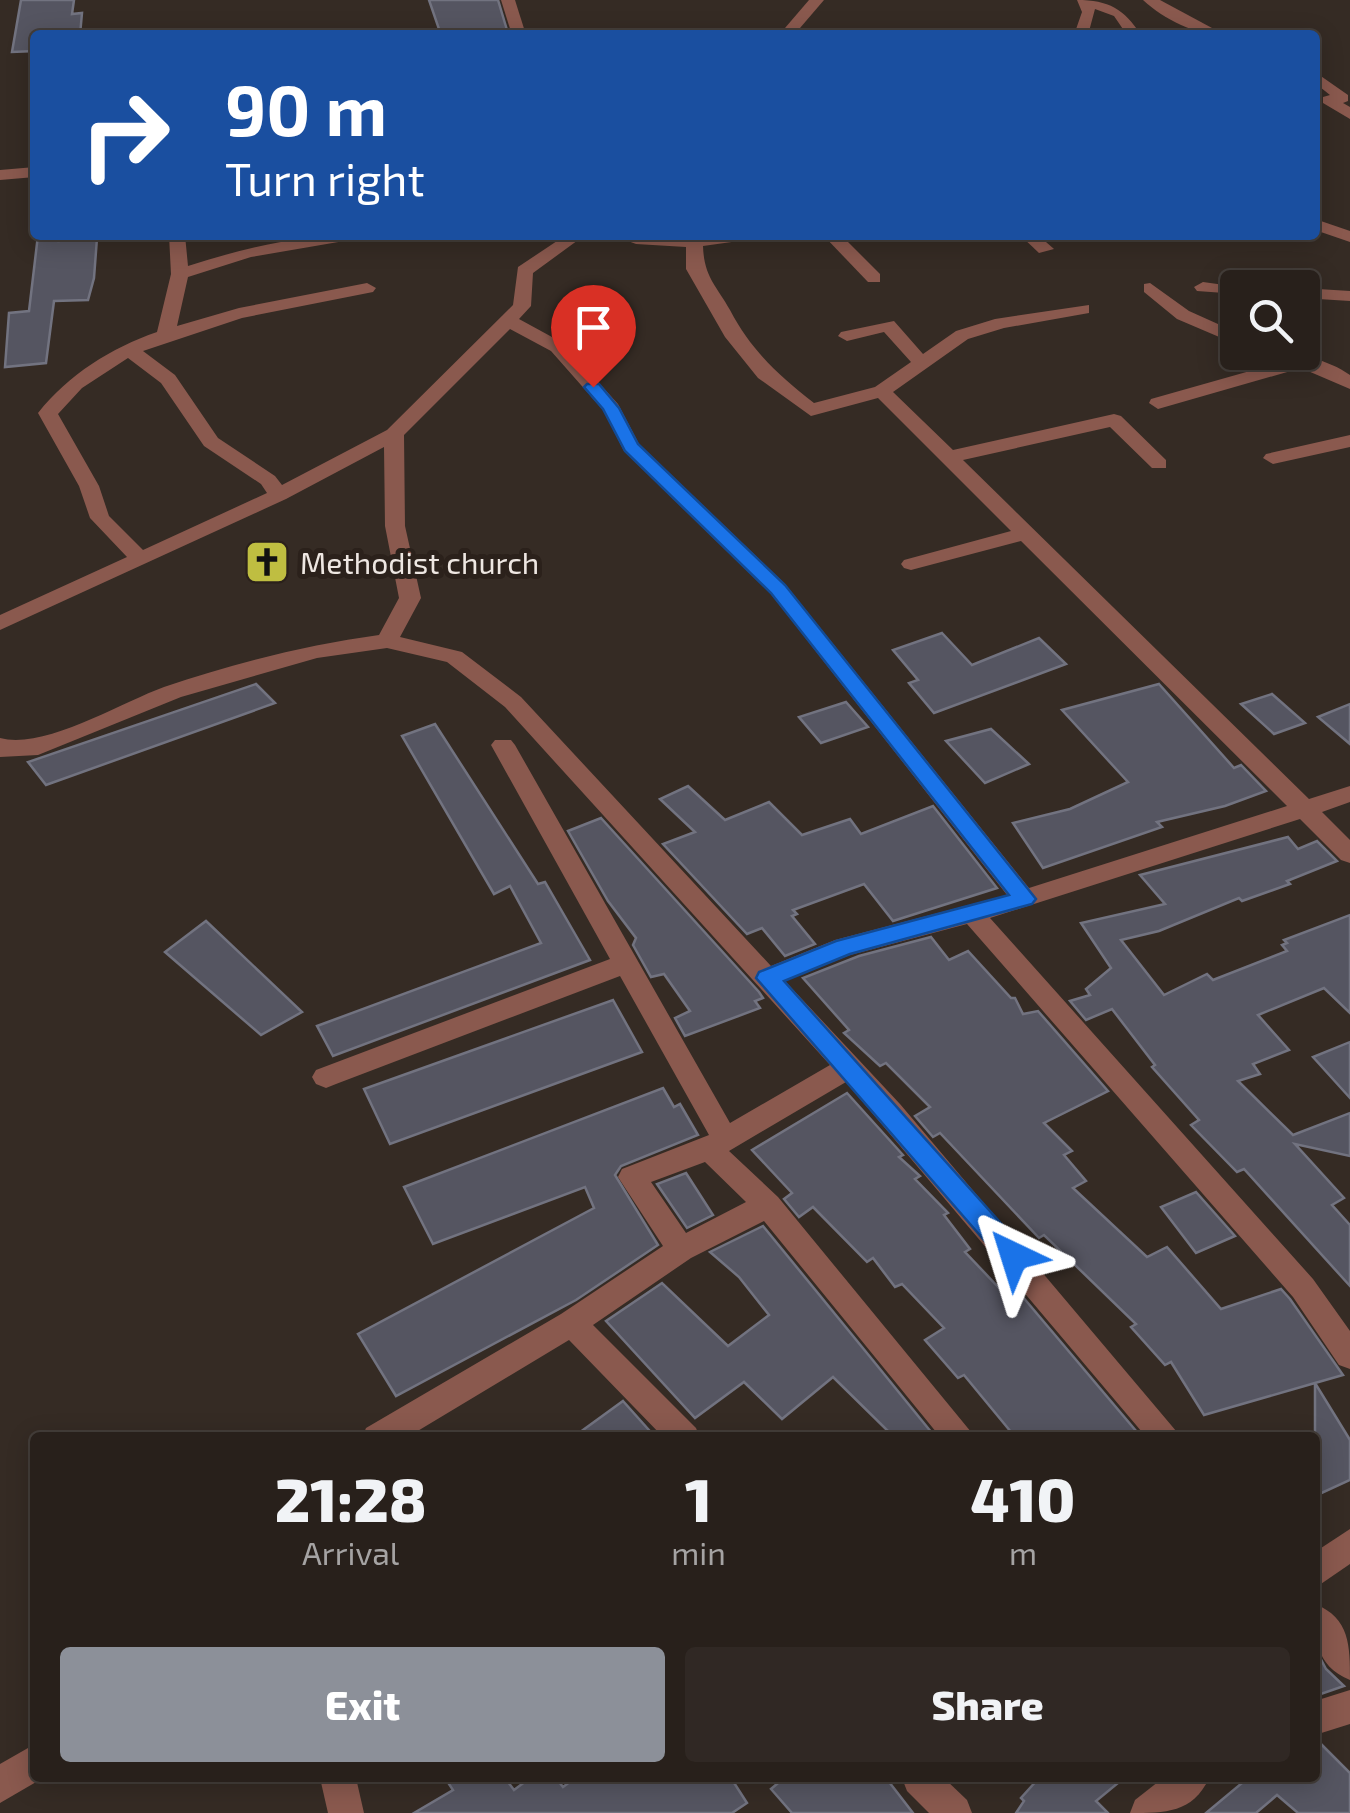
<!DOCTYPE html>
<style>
body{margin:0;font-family:"Exo 2",sans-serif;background:#302824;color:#f1f3f6;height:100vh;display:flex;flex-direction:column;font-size:38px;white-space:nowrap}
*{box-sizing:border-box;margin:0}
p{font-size:32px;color:#a5a3a3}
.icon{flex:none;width:55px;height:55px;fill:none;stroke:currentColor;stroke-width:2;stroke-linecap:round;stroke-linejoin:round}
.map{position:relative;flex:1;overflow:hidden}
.side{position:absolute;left:30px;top:1432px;width:1290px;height:350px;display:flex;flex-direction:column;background:#28201b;border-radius:10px;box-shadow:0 5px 25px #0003,0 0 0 2px #443e3a}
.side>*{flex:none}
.top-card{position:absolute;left:30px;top:30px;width:1290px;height:210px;border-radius:10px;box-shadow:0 5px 25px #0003,0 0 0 2px #443e3a;background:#1a4fa0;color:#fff;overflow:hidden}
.buttons{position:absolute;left:1220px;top:270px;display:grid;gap:20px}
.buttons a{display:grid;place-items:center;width:100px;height:100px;border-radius:10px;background:#28201b;box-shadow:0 5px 25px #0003,0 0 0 2px #443e3a;font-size:50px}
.pin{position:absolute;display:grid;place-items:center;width:85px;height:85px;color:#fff;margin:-102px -42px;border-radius:50% 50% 50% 0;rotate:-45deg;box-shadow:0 0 10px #0007}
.pin .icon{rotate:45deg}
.me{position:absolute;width:110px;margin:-55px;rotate:319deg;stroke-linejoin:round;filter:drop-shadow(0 0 8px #0008)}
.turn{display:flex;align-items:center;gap:35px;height:210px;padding:0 30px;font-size:45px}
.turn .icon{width:130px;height:130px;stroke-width:2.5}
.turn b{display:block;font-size:70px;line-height:85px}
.eta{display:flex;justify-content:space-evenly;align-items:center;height:170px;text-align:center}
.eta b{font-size:60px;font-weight:800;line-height:70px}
.primary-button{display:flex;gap:20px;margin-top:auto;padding:20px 30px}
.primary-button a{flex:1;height:115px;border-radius:10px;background:#8c9099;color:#fff;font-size:40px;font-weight:800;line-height:115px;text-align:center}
.primary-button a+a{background:#302824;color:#f1f3f6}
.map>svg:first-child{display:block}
.building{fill:#555561;stroke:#727380;stroke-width:2.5}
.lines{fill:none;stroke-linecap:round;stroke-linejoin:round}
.minor{fill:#8a594e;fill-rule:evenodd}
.route{fill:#1a73e8;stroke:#114b97;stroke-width:2.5}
.labels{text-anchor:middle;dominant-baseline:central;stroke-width:10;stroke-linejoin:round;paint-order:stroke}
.poi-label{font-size:30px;fill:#eee7e2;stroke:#2b211b;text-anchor:start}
</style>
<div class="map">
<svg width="1350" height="1813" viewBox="0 0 1350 1813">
<rect width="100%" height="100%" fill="#352b24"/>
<g class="building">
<path d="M 21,0 L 74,0 L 72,14 L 82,13 L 80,35 L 35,35 L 35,51 L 12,52 Z"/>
<path d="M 429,0 L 498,0 L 507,30 L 441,35 Z"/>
<path d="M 38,235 L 60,235 L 59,241 L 97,238 L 94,278 L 88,300 L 54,301 L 46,363 L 5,367 L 9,313 L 29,311 Z"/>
<path d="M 942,633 L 972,665 L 1039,638 L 1066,664 L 934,713 L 909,683 L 918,680 L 893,650 Z"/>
<path d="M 256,684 L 275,703 L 46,785 L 28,762 Z"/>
<path d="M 1159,684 L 1234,768 L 1241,765 L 1266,791 L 1225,806 L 1157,822 L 1162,827 L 1043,868 L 1013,823 L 1070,809 L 1128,782 L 1062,710 Z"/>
<path d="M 1272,694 L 1305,723 L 1274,734 L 1241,704 Z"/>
<path d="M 846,702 L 868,727 L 821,743 L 799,717 Z"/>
<path d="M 1350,704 L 1350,744 L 1318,717 Z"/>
<path d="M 435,724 L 538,884 L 545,882 L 590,960 L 333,1056 L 317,1026 L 541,943 L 510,886 L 494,894 L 402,736 Z"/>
<path d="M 991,729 L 1029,764 L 985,783 L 946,741 Z"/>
<path d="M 688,786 L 725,820 L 769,802 L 802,835 L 850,819 L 861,834 L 933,806 L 997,888 L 893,921 L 864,884 L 793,910 L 797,914 L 792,916 L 815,944 L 785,956 L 762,928 L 747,934 L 663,844 L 695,832 L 660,799 Z"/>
<path d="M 601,818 L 759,992 L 763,998 L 755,1001 L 760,1008 L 685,1036 L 675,1018 L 690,1011 L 664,974 L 651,977 L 633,945 L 636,938 L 608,901 L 568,831 Z"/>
<path d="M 1288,837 L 1298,849 L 1317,841 L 1337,861 L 1287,881 L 1290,884 L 1242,901 L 1239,898 L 1159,931 L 1121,940 L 1164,995 L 1207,974 L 1213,980 L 1287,951 L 1282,945 L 1287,943 L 1284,940 L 1350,915 L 1350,1013 L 1324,988 L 1258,1015 L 1289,1050 L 1253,1064 L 1260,1074 L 1238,1081 L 1293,1135 L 1350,1113 L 1350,1156 L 1295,1144 L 1344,1198 L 1332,1205 L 1350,1225 L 1350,1286 L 1244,1169 L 1237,1172 L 1191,1125 L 1199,1120 L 1152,1067 L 1155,1065 L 1112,1009 L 1086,1020 L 1070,1001 L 1090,995 L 1086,989 L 1111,968 L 1081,923 L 1165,904 L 1140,875 Z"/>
<path d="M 206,921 L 302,1012 L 261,1035 L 165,952 Z"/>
<path d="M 931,937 L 949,960 L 968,951 L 1011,998 L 1015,998 L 1023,1014 L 1038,1011 L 1108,1091 L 1044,1123 L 1072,1151 L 1064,1155 L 1086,1181 L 1073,1188 L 1147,1257 L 1167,1247 L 1221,1309 L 1281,1289 L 1290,1299 L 1343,1375 L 1315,1383 L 1350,1440 L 1350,1480 L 1315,1496 L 1315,1383 L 1204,1415 L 1171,1362 L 1165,1365 L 1131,1327 L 1136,1324 L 1044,1235 L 1039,1238 L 940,1133 L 933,1137 L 915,1116 L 930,1107 L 886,1063 L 880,1066 L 844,1033 L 849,1030 L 803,978 L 859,956 Z"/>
<path d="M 613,1000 L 642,1052 L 390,1144 L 364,1089 Z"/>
<path d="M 1350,1042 L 1350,1098 L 1313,1057 Z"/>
<path d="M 663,1088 L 674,1107 L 680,1104 L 698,1135 L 621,1166 L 615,1175 L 658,1245 L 576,1300 L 396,1396 L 358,1334 L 594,1208 L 585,1187 L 433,1244 L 404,1187 Z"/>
<path d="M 847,1093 L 903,1155 L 899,1157 L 920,1176 L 915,1179 L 948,1213 L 944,1215 L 970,1249 L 965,1252 L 1001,1290 L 1011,1283 L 1142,1438 L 1016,1438 L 964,1375 L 958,1378 L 925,1340 L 944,1328 L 902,1284 L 895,1287 L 873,1258 L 867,1262 L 813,1207 L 799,1217 L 784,1199 L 792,1193 L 752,1150 Z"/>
<path d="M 686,1173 L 713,1215 L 687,1228 L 657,1184 Z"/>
<path d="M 1196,1192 L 1235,1236 L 1196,1253 L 1161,1207 Z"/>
<path d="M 763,1226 L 871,1358 L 936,1438 L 895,1438 L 833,1377 L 782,1419 L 744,1382 L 695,1418 L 606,1321 L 662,1283 L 728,1346 L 769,1315 L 739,1277 L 710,1252 Z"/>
<path d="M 623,1401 L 656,1438 L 572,1438 Z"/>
<path d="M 1315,1648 L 1326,1669 L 1344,1686 L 1315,1696 Z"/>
<path d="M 1315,1738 L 1350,1773 L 1350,1813 L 1298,1813 L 1277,1795 L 1256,1813 L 1206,1813 L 1248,1778 L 1315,1778 Z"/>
<path d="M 445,1778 L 505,1778 L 514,1790 L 530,1778 L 556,1778 L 563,1787 L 575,1778 L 731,1778 L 747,1803 L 732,1813 L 414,1813 L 453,1790 Z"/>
<path d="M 784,1778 L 886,1778 L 913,1813 L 792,1813 L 771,1789 Z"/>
<path d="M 1039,1778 L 1124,1778 L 1096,1801 L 1108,1813 L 1016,1813 L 1024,1801 L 1021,1798 Z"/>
</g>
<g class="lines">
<g class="minor">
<path d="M 501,0 L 515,0 L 526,35 L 512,35 Z"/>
<path d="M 809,0 L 824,0 L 794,35 L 779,35 Z"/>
<path d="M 1077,0 C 1109,0 1124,9 1141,35 L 1127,35 L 1114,16 L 1095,9 L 1088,35 L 1074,35 L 1082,12 Z"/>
<path d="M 1143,0 L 1160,0 L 1225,35 C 1195,35 1165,20 1143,0 Z"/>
<path d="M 1315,72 L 1348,95 L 1348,101 L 1343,103 L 1350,107 L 1350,119 L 1323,103 L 1323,97 L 1330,95 L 1315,83 Z"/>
<path d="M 35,167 L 35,177 L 0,180 L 0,170 Z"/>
<path d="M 1315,219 L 1350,231 L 1350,242 L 1315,230 Z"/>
<path d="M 169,235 L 185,235 L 188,266 C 244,248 299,235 358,235 L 350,240 L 251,257 L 188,277 L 177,326 L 239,308 L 367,283 L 376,288 L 373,292 L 242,318 L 143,351 L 175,375 L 218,438 L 275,476 L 282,485 L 387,430 L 513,305 L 518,267 L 566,235 L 585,235 L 533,273 L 531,306 L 519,319 L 563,343 L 618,404 L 639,444 L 785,584 L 1029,888 L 1287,806 L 1021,541 L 911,570 L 904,568 L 901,564 L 904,560 L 1011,531 L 878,398 L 811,416 L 758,378 L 725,337 L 686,269 L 686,247 L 636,244 L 612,235 L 754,235 L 746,240 L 703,246 C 704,277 716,285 730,310 C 751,350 778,375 814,403 L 875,387 L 911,362 L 884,332 L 847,341 L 838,336 L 841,332 L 894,321 L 923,354 L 956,331 L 995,319 L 1089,305 L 1089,313 L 1004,328 L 968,339 L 893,392 L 953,450 L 1114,414 L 1121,416 L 1166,460 L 1166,468 L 1152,468 L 1110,427 L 963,460 L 1309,799 L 1350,786 L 1350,802 L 1322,812 L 1350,840 L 1350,863 L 1341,860 L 1300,819 L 990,918 L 1313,1279 L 1350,1331 L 1350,1369 L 1339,1365 L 1293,1297 L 967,924 L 850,955 L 785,981 L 900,1104 L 1182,1438 L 1147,1438 L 846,1082 L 729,1151 L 778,1197 L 976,1438 L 941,1438 L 764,1221 L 691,1258 L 593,1325 L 696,1428 L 700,1438 L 664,1438 L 569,1340 L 406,1438 L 362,1438 L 366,1428 L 561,1314 L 663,1246 L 618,1177 L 622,1169 L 709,1135 L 620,976 L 336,1084 L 326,1088 L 316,1084 L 312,1077 L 316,1070 L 610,959 L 491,745 L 495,740 L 511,740 L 515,745 L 730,1123 L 830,1065 L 505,707 L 447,662 L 387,648 L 317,658 L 181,697 L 38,755 L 0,757 L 0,738 C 44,750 120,703 164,687 C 234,663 307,645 379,635 L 399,598 L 385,526 L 384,447 L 286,499 L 0,630 L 0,615 L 127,557 L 90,518 L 79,486 L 38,413 C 69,374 111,348 157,332 L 171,274 ZM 510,329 L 551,351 L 603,410 L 624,451 L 771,594 L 1007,895 L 835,940 L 771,966 L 521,697 L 462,652 L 400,637 L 421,598 L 405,526 L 404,435 ZM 128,358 L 161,383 L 204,446 L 261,484 L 267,493 L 143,550 L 109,516 L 99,486 L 58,414 L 82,388 ZM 705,1162 L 746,1202 L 686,1233 L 651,1182 Z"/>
<path d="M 823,235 L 841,235 L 880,274 L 880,282 L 868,282 Z"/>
<path d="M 1020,235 L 1038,235 L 1054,249 L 1039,253 Z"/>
<path d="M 1203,282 L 1246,288 L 1238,288 L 1238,294 L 1197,291 L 1194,287 Z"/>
<path d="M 1150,283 L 1189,311 L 1238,333 L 1238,345 L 1177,319 L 1144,292 L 1144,284 Z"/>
<path d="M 1302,288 L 1350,291 L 1350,301 L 1302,298 Z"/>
<path d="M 1260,352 C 1290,352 1325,357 1350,375 L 1350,389 L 1301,368 L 1158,409 L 1149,403 L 1151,399 L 1282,362 Z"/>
<path d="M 1350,435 L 1350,447 L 1273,464 L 1263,458 L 1266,454 Z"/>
<path d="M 1350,1529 L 1350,1564 L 1315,1588 L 1315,1552 Z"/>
<path d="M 1315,1604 C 1350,1618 1350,1646 1350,1680 C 1314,1665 1315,1637 1315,1604 Z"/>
<path d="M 1350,1690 L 1350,1724 L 1315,1735 L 1315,1701 Z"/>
<path d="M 35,1744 L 35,1778 L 43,1778 L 0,1803 L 0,1764 Z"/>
<path d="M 320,1778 L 356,1778 L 364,1813 L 328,1813 Z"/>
<path d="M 902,1778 L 944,1778 L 967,1800 L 972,1813 L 929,1813 L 907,1791 Z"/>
<path d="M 1163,1778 L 1209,1778 C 1193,1813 1165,1813 1130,1813 L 1135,1800 Z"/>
</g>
</g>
<path class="route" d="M 587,384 L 599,384 L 619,408 L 638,444 L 785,585 L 1036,899 L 1032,904 L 850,954 L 784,981 L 1023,1248 L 1027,1256 L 1023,1263 L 1014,1267 L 1004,1263 L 756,978 L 759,972 L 836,941 L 1009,895 L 771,593 L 625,451 L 603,409 L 584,387 Z"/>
<defs>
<symbol id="church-square" viewBox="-11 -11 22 22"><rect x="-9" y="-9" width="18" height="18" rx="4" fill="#bfbe41" stroke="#2b211b"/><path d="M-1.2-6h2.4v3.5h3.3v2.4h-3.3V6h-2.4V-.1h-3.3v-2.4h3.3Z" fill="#111"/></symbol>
</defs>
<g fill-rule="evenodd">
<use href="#church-square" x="242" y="537" width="50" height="50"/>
</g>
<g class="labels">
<g class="poi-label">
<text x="300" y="562">Methodist church</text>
</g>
</g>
</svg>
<div class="buttons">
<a><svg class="icon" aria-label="search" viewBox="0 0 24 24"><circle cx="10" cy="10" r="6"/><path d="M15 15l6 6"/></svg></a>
</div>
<div class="pin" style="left:593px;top:387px;background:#d93025"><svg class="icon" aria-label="arrive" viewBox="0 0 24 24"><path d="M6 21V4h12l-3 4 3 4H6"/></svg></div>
<svg class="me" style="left:1014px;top:1256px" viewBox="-20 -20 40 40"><path d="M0-17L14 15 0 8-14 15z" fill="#1a73e8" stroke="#fff" stroke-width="4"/></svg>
<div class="top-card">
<div class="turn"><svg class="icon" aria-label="right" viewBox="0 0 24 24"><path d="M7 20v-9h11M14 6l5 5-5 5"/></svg><div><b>90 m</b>Turn right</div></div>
</div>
<section class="side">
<div class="eta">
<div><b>21:28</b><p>Arrival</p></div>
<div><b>1</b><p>min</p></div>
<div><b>410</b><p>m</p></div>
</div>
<div class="primary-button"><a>Exit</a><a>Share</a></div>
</section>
</div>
